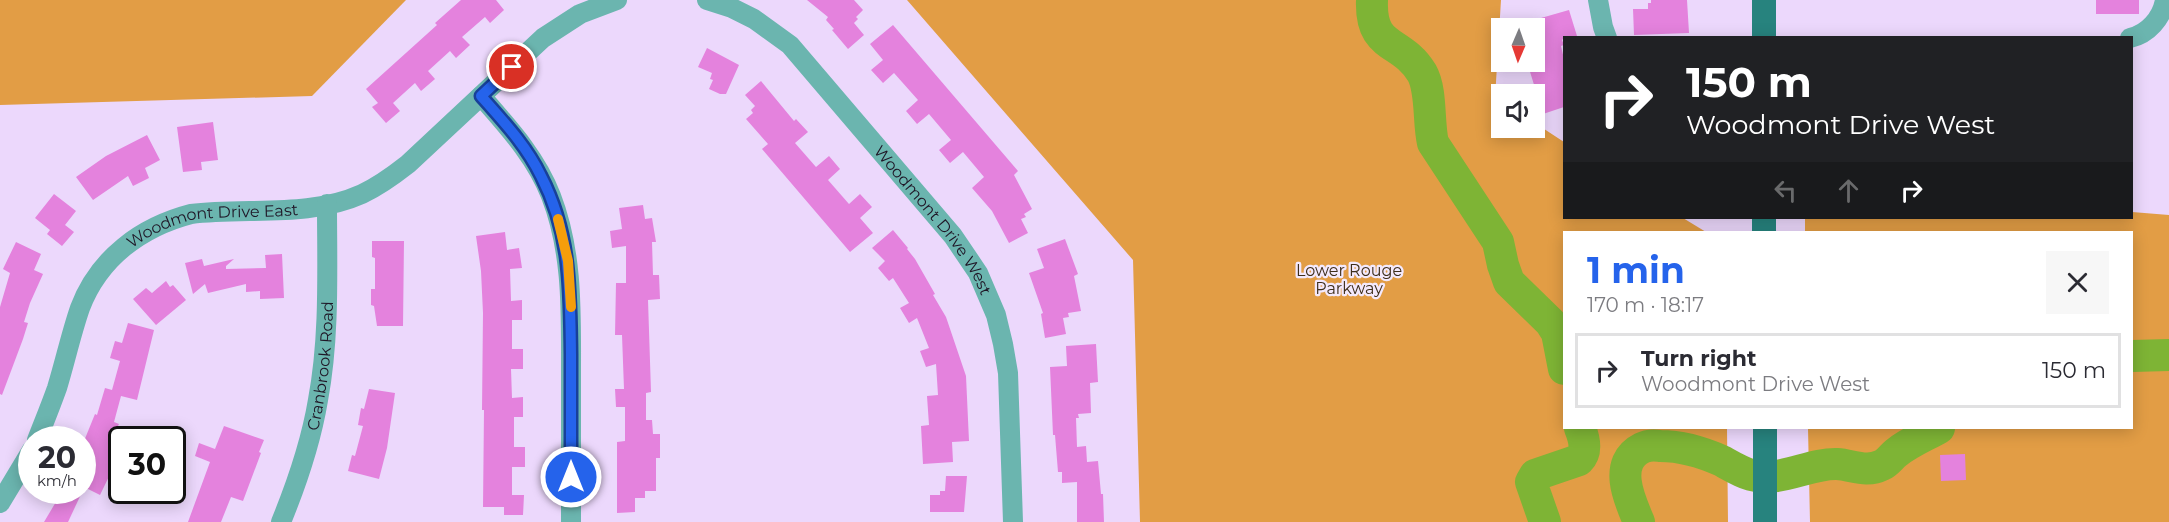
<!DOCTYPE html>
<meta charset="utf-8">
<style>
body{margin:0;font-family:Montserrat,sans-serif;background:#f7f7f7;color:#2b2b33;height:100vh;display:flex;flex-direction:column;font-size:22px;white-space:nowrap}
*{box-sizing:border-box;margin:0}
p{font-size:20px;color:#7c7c81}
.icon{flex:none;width:33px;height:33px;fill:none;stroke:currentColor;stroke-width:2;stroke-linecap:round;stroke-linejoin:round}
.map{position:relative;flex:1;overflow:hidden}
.drawer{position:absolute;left:1563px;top:231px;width:570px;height:198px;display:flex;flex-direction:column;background:#fff;border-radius:0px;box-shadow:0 3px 15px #0003}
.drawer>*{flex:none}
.hud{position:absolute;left:1563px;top:36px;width:570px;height:183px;border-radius:0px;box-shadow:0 3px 15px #0003;background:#202124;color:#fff;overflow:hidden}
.needle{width:39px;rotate:182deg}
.fabs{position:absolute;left:1491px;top:18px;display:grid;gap:12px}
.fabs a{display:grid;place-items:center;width:54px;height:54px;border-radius:0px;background:#fff;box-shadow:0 3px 15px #0003;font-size:30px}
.speed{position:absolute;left:18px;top:426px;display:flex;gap:12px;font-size:30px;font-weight:700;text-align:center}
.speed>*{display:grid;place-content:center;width:78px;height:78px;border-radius:50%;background:#fff;box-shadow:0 3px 15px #0003;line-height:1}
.speed small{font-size:15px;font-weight:400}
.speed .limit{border:3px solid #111;border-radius:9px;background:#fff;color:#111}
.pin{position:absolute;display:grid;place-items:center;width:51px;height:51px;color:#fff;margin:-26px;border:3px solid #fff;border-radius:50%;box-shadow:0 2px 6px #0007}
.me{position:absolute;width:66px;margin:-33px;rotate:0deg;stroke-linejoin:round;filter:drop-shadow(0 0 4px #0008)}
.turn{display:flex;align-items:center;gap:21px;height:126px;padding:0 24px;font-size:27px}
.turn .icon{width:78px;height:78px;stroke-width:2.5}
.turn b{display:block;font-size:42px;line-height:51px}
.lanes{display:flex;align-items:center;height:57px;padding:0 24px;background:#0003;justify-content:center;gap:30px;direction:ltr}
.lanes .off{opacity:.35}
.round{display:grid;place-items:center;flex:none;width:63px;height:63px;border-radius:0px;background:#f7f7f7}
.overview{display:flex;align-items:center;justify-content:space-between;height:102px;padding:0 24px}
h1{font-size:36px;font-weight:700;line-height:45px;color:#2563eb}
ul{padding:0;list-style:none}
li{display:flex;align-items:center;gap:18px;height:75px;margin:0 12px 9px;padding:0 12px;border:3px solid #e1e1e2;border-radius:0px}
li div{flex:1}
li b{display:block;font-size:22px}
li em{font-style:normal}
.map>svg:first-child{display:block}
.green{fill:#e29d45}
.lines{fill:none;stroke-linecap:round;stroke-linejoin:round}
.river{stroke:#7eb435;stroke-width:32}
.building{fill:#e482dd}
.minor{stroke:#6bb5af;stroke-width:20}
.major{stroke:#27837e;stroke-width:24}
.route-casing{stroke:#184099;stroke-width:15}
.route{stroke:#2563eb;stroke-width:10}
.slow{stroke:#f59e0b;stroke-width:10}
.labels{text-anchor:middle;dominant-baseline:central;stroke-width:4.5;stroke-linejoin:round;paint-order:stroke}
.street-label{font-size:16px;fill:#1f1626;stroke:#f3e9fc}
.park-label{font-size:16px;fill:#3e2e1b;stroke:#f3e9fc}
</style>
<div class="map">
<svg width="2169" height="522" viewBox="0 0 2169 522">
<rect width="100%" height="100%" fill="#ecd8fc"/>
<g class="green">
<path d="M 0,0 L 406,0 L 312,96 L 0,105 Z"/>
<path d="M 907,0 L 1501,0 L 1495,98 L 1501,102 L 1502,128 L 1534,128 L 1535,123 L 1564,142 L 1564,218 L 1683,218 L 1706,232 L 1564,232 L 1564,428 L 1727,428 L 1728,522 L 1140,522 L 1133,260 Z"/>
<path d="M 2132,212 L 2169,215 L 2169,522 L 1810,522 L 1808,428 L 2132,428 L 2132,232 L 1805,232 L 1805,218 L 2132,218 Z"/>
</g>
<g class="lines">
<g class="river">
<path d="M 1372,0 C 1370,51 1401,38 1422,73 C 1432,91 1428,122 1433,143 L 1498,242 L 1503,265 L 1509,282 L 1550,322 L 1557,333 L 1564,369"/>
<path d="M 2132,356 L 2169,355"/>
<path d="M 1545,522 L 1531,482 L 1535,475 L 1579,460 C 1588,451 1584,438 1580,428"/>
<path d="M 1639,522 C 1630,501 1612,463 1642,448 C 1648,445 1654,445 1660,446 C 1681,446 1702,452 1722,461 C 1731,466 1741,472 1751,475 C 1779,483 1810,463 1837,464 C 1853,465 1866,473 1882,465 C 1887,463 1891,457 1896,453 C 1908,443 1925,436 1939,428"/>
</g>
</g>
<g class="building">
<path d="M 461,0 L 496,0 L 504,10 L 490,23 L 485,17 L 462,37 L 470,45 L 456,58 L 450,51 L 428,71 L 435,79 L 421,91 L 415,83 L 393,103 L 400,111 L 386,123 L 372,107 L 378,103 L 366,89 L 437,25 L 435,23 Z"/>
<path d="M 807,0 L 854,0 L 863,10 L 856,17 L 858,19 L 854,23 L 864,35 L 848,49 L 832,30 L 834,29 L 826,20 L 828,17 Z"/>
<path d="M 1651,0 L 1687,0 L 1689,33 L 1634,35 L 1633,9 L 1648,9 L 1648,3 L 1651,3 Z"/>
<rect x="2096" y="0" width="43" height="14"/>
<path d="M 1569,10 L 1577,36 L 1564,38 L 1562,40 L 1564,45 L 1561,46 L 1564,59 L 1564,107 L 1543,114 L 1527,62 L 1534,62 L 1534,20 Z"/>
<path d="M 893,25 L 1018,171 L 1014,175 L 1032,209 L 1024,214 L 1026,217 L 1021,219 L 1028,233 L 1009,243 L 992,211 L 972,188 L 984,177 L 963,152 L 950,163 L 939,150 L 951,140 L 929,114 L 917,124 L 906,111 L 918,100 L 894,73 L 883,83 L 871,70 L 883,60 L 870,44 Z"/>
<path d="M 707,48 L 739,65 L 726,94 L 720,94 L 709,89 L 713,80 L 710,79 L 712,73 L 698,67 Z"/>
<path d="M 761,81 L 794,121 L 796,119 L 808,132 L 795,143 L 816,167 L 829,156 L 840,169 L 828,180 L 849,204 L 860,194 L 872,207 L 860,218 L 873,233 L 850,252 L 762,149 L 768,144 L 746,119 L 753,113 L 751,110 L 755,106 L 745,95 Z"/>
<path d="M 213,122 L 218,160 L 201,162 L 202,170 L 183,172 L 177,127 Z"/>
<path d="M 147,135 L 160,160 L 145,168 L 149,178 L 133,186 L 128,176 L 93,200 L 76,177 L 106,156 Z"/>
<path d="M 54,194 L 76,211 L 65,225 L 74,232 L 62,246 L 47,234 L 50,230 L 35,218 Z"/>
<path d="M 643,205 L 645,219 L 652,218 L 656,242 L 652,242 L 653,275 L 659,275 L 660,299 L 648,300 L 651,392 L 646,393 L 646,420 L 652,420 L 653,434 L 660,434 L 660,458 L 656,458 L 656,491 L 645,491 L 645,498 L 635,498 L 635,512 L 617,513 L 617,442 L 625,441 L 625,407 L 616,407 L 615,389 L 624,389 L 622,335 L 615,335 L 616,283 L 626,283 L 626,246 L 612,248 L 610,231 L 622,229 L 619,208 Z"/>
<path d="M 893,230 L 908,248 L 907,249 L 915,259 L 935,294 L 933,295 L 946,317 L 966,376 L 969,441 L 952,442 L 953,462 L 923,464 L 921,426 L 929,425 L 927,396 L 938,395 L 936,364 L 926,367 L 920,351 L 929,348 L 917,318 L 909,323 L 900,308 L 909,303 L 893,278 L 889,281 L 878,268 L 885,261 L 872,248 Z"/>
<path d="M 505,232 L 507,250 L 519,248 L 522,268 L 510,269 L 511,301 L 522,300 L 522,320 L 512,320 L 512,349 L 523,349 L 523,369 L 511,369 L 512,398 L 523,397 L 523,417 L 514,417 L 514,447 L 525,447 L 525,467 L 512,467 L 512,495 L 524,495 L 523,515 L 504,515 L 504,507 L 483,507 L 484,410 L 482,410 L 483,313 L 481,271 L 476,236 Z"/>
<path d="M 1065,239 L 1078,274 L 1074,276 L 1081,311 L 1068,313 L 1069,317 L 1063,318 L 1066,334 L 1045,338 L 1041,314 L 1043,313 L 1029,273 L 1044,268 L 1037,249 Z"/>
<path d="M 372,241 L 404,241 L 403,326 L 377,326 L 374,306 L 371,305 L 371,289 L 375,289 L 375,258 L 372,257 Z"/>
<path d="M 16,242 L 41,254 L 34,270 L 43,274 L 30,303 L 24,322 L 28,323 L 23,339 L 2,395 L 0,394 L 0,307 L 10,273 L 3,269 Z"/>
<path d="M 282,254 L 284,298 L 260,299 L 260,291 L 246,292 L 246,284 L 208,293 L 205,284 L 193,294 L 185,263 L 202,259 L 204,266 L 234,259 L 226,266 L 226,269 L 266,268 L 265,255 Z"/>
<path d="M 166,281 L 170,287 L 173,285 L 186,300 L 156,325 L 133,299 L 146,288 L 152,293 Z"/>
<path d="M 128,323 L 154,330 L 137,400 L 121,396 L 114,422 L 119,424 L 116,430 L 122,432 L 122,462 L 117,460 L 100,495 L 82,486 L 82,469 L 90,452 L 82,449 L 82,446 L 95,414 L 97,415 L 105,388 L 112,390 L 120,361 L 110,358 L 115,341 L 122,343 Z"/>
<path d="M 1096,344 L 1098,382 L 1090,383 L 1091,413 L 1078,414 L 1079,418 L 1076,418 L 1077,447 L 1086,446 L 1087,462 L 1098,461 L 1101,494 L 1103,494 L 1104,522 L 1077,522 L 1077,482 L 1062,483 L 1062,472 L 1058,472 L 1055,435 L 1053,435 L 1050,367 L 1067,366 L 1066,346 Z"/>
<path d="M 369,389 L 395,393 L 387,448 L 379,479 L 348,471 L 352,455 L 355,456 L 363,426 L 358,425 L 361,408 L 364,409 Z"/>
<path d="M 224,426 L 264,440 L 259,452 L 261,453 L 243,501 L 231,497 L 221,522 L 188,522 L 210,462 L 195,456 L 199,443 L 215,449 Z"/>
<path d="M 1965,454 L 1966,480 L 1941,481 L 1940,455 Z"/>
<path d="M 946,476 L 967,476 L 964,512 L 930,512 L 930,495 L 940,495 L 940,491 L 945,491 Z"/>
<path d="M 63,490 L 83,490 L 68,522 L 44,522 Z"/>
</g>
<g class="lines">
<g class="minor">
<path id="s1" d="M 707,0 L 732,8 L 754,19 L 790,45 L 953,236 L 978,273 L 996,315 L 1003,344 L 1008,373 L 1013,522"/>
<path d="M 1598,0 L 1603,27 L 1607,38"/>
<path d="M 2130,38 C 2148,34 2162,18 2165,0"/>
<path d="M 481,96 C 508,127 536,157 551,196 C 573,253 571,312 571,372 C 571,422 571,472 571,522"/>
<path id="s2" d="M 37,440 C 44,422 51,405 57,388 C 65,362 71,334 80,308 C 99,258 141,227 191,214 C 247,207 309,218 362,194 C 379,186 394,175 408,164 L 543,38 L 580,14 L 617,0"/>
<path d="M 0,503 L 32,450"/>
<path id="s3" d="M 281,522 C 297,483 311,442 318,400 C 330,336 327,269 327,204"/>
</g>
<g class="major">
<path d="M 1764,38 L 1764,0"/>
<path d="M 1764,232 L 1764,218"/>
<path d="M 1765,522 L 1765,428"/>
</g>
</g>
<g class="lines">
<defs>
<path id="route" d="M 512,67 L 481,96 C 503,121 526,145 541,176 C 571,234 570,290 571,354 C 571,395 571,436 571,477"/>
</defs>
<use href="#route" class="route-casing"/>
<use href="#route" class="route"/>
<path class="slow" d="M 558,219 L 568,261 L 571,307"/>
</g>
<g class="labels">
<g class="street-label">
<text stroke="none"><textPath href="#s1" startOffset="322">Woodmont Drive West</textPath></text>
<text stroke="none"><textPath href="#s2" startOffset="309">Woodmont Drive East</textPath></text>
<text stroke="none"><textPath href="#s3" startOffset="162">Cranbrook Road</textPath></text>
</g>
<g class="park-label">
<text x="1349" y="270">Lower Rouge<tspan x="1349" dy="18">Parkway</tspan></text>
</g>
</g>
</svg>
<div class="fabs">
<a><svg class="needle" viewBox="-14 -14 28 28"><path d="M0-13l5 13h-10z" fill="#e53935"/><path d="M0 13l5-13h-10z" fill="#7c7c81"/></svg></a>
<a><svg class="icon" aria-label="sound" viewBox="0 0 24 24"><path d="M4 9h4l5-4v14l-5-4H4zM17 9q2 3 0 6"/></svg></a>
</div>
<div class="speed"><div>20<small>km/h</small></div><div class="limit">30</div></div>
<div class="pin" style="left:512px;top:67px;background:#d93025"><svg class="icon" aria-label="arrive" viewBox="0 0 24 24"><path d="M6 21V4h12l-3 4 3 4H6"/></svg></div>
<svg class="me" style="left:571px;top:477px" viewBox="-20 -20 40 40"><circle r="17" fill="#2563eb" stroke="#fff" stroke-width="3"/><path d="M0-11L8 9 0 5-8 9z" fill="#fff"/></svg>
<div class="hud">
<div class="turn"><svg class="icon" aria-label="right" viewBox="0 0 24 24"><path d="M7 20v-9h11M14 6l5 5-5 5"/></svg><div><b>150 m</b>Woodmont Drive West</div></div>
<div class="lanes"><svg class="icon off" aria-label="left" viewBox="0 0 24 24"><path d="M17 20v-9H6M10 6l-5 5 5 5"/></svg><svg class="icon off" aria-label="ahead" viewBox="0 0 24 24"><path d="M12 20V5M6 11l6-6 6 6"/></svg><svg class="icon" aria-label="right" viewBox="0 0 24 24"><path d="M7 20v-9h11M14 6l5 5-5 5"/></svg></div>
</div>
<section class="drawer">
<div class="overview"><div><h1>1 min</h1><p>170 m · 18:17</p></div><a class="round"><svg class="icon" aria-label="close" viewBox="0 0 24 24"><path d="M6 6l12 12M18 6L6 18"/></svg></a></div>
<ul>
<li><svg class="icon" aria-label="right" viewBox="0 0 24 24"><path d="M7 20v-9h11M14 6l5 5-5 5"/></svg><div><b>Turn right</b><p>Woodmont Drive West</p></div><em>150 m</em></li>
</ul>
</section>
</div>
